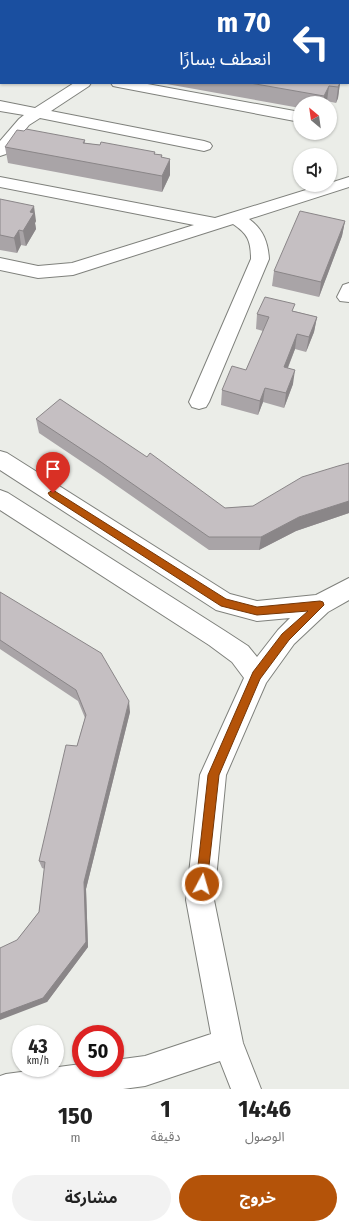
<!DOCTYPE html>
<html lang="ar">
<meta charset="utf-8">
<style>
body{margin:0;font-family:"Fira Sans Condensed","Noto Sans Arabic",sans-serif;background:#f2f2f2;color:#222;direction:rtl;height:100vh;display:flex;flex-direction:column;font-size:15px;white-space:nowrap}
*{box-sizing:border-box;margin:0}
p{font-size:13px;color:#767676}
.icon{flex:none;width:22px;height:22px;fill:none;stroke:currentColor;stroke-width:2;stroke-linecap:round;stroke-linejoin:round}
.map{position:relative;height:1089px;overflow:hidden;direction:ltr}
.sheet{display:flex;flex-direction:column;background:#fff;flex:1}
.sheet>*{flex:none}
.hud{position:absolute;left:0px;top:0px;width:349px;height:84px;box-shadow:0 1px 3px #0004;direction:rtl;background:#1a4fa0;color:#fff;overflow:hidden}
.needle{width:26px;rotate:331deg}
.buttons{position:absolute;left:293px;top:96px;display:grid;gap:8px}
.buttons a{display:grid;place-items:center;width:44px;height:44px;border-radius:50%;background:#fff;box-shadow:0 1px 3px #0004;font-size:20px}
.speed{position:absolute;left:12px;top:1025px;display:flex;gap:8px;font-size:20px;font-weight:700;text-align:center}
.speed>*{display:grid;place-content:center;width:52px;height:52px;border-radius:50%;background:#fff;box-shadow:0 1px 3px #0004;line-height:1}
.speed small{font-size:10px;font-weight:400}
.speed .limit{border:6px solid #d22;background:#fff;color:#111}
.pin{position:absolute;display:grid;place-items:center;width:34px;height:34px;color:#fff;margin:-41px -17px;border-radius:50% 50% 50% 0;rotate:-45deg;box-shadow:0 0 4px #0007}
.pin .icon{rotate:45deg}
.me{position:absolute;width:44px;margin:-22px;rotate:6deg;stroke-linejoin:round;filter:drop-shadow(0 0 3px #0008)}
.turn{display:flex;align-items:center;gap:14px;height:84px;padding:0 12px;font-size:18px}
.turn .icon{width:52px;height:52px;stroke-width:2.5}
.turn b{display:block;font-size:28px;line-height:34px}
.eta{display:flex;justify-content:space-evenly;align-items:center;height:68px;text-align:center}
.eta b{font-size:24px;font-weight:700;line-height:28px}
.primary-button{display:flex;gap:8px;margin-top:auto;padding:8px 12px}
.primary-button a{flex:1;height:46px;border-radius:24px;background:#b45309;color:#fff;font-size:16px;font-weight:700;line-height:46px;text-align:center}
.primary-button a+a{background:#f2f2f2;color:#222}
.map>svg:first-child{display:block}
.lines{fill:none;stroke-linecap:round;stroke-linejoin:round}
.minor-casing{stroke:#7f817c;stroke-width:2}
.secondary-casing{stroke:#7f817c;stroke-width:2}
.minor{fill:#fff;fill-rule:evenodd}
.secondary{fill:#fff;fill-rule:evenodd}
.wall{fill:#a9a4a7}
.shaded-wall{fill:#8a8688}
.building{fill:#c5bfc2;stroke:#8a8688}
.route{fill:#b45309;stroke:#753606}
</style>
<div class="map">
<svg width="349" height="1089" viewBox="0 0 349 1089">
<rect width="100%" height="100%" fill="#ebede8"/>
<g class="lines">
<defs>
<g id="minor">
<path d="M 6,0 L 25,0 L 26,1 L 7,1 Z"/>
<path d="M 135,0 L 149,0 L 134,1 Z"/>
<path d="M 274,0 L 294,0 L 295,1 L 275,1 Z"/>
<path d="M 343,0 L 349,0 L 349,6 L 348,1 L 342,1 Z"/>
<rect x="0" y="57" width="1" height="9"/>
<path d="M 74,83 L 91,83 L 89,86 L 51,111 L 204,141 L 210,143 L 212,146 L 210,149 L 204,151 L 40,118 L 29,125 L 6,154 L 0,156 L 0,141 L 19,119 L 24,115 L 0,111 L 0,101 L 35,108 Z"/>
<path d="M 111,83 L 142,83 L 300,112 L 300,122 L 118,87 L 113,86 Z"/>
<path d="M 0,177 L 215,218 L 322,185 L 330,185 L 330,183 L 349,177 L 349,187 L 249,219 C 263,229 268,242 269,259 L 209,402 L 206,407 L 199,409 L 192,407 L 189,402 L 251,259 C 251,241 248,234 233,224 L 73,275 L 38,278 L 0,270 L 0,258 L 38,266 L 72,263 L 194,225 L 0,187 Z"/>
<path d="M 349,283 L 349,302 L 340,301 L 337,297 L 343,285 Z"/>
</g>
<path id="secondary" d="M 0,451 L 7,453 L 230,594 L 257,601 L 316,595 L 349,578 L 349,600 L 328,612 L 294,644 L 266,683 L 226,775 L 214,900 L 243,1043 L 261,1089 L 231,1089 L 220,1061 L 145,1086 L 123,1089 L 0,1089 L 0,1076 L 6,1074 L 81,1064 L 81,1068 L 115,1068 L 115,1060 L 145,1056 L 211,1034 L 186,900 L 200,775 L 244,678 L 232,662 L 209,645 L 0,510 L 0,490 L 8,493 L 225,631 L 248,646 L 257,657 L 278,630 L 290,618 L 257,621 L 216,610 L 0,470 Z"/>
</defs>
<use href="#minor" class="minor-casing"/>
<use href="#secondary" class="secondary-casing"/>
<use href="#minor" class="minor"/>
<use href="#secondary" class="secondary"/>
</g>
<g class="wall">
<path d="M 58,0 L 125,0 L 125,1 L 65,1 Z"/>
<rect x="0" y="17" width="1" height="33"/>
<path d="M 161,83 L 340,83 L 338,98 L 336,103 L 327,101 L 326,103 L 300,103 L 300,108 Z"/>
<path d="M 85,140 L 85,143 L 100,145 L 155,152 L 155,154 L 162,155 L 162,157 L 170,175 L 162,192 L 8,163 L 5,147 Z"/>
<path d="M 0,199 L 36,221 L 35,223 L 36,229 L 26,246 L 21,245 L 17,253 L 0,250 Z"/>
<path d="M 345,221 L 342,236 L 319,297 L 272,286 L 274,271 Z"/>
<path d="M 294,311 L 317,317 L 314,332 L 306,352 L 295,349 L 288,368 L 293,384 L 284,408 L 263,402 L 258,415 L 221,405 L 222,390 L 246,370 L 263,331 L 256,329 L 257,314 Z"/>
<path d="M 36,419 L 225,508 L 253,506 L 349,463 L 349,513 L 296,531 L 259,550 L 209,550 L 103,476 L 39,433 Z"/>
<path d="M 0,592 L 130,712 L 86,889 L 88,947 L 47,1002 L 17,940 L 39,912 L 45,869 L 42,868 L 39,861 L 77,746 L 85,718 L 78,701 L 0,649 Z"/>
</g>
<g class="shaded-wall">
<rect x="119" y="0" width="6" height="1"/>
<path d="M 340,83 L 338,98 L 336,103 L 338,87 Z"/>
<path d="M 329,86 L 327,101 L 326,103 L 323,103 L 324,96 Z"/>
<path d="M 170,159 L 170,175 L 162,192 L 162,176 Z"/>
<path d="M 34,206 L 36,221 L 35,223 L 36,229 L 26,246 L 23,231 L 30,212 Z"/>
<path d="M 345,221 L 342,236 L 319,297 L 321,282 Z"/>
<path d="M 19,230 L 21,245 L 17,253 L 14,238 Z"/>
<path d="M 317,317 L 314,332 L 306,352 L 309,337 Z"/>
<path d="M 297,334 L 295,349 L 282,382 L 284,367 Z"/>
<path d="M 295,370 L 293,384 L 284,408 L 286,393 Z"/>
<path d="M 265,388 L 263,402 L 258,415 L 260,401 Z"/>
<path d="M 349,501 L 349,513 L 296,531 L 259,550 L 261,537 L 299,517 Z"/>
<path d="M 129,701 L 130,712 L 86,889 L 88,947 L 47,1002 L 0,1020 L 0,1014 L 84,882 Z"/>
</g>
<g class="building">
<path d="M 144,0 L 250,0 L 257,1 L 151,1 Z"/>
<path d="M 0,17 L 1,17 L 1,35 L 0,34 Z"/>
<path d="M 250,83 L 340,83 L 338,87 L 329,86 L 324,96 Z"/>
<path d="M 26,129 L 85,140 L 83,143 L 100,145 L 101,142 L 155,152 L 154,154 L 162,155 L 161,157 L 170,159 L 162,176 L 5,147 L 17,130 L 24,131 Z"/>
<path d="M 0,199 L 34,206 L 30,212 L 34,213 L 23,231 L 19,230 L 14,238 L 0,235 Z"/>
<path d="M 300,211 L 345,221 L 321,282 L 274,271 Z"/>
<path d="M 265,297 L 295,304 L 292,311 L 317,317 L 309,337 L 297,334 L 284,367 L 295,370 L 286,393 L 265,388 L 260,401 L 222,390 L 232,366 L 246,370 L 269,317 L 257,314 Z"/>
<path d="M 60,399 L 147,457 L 150,453 L 225,508 L 253,506 L 302,477 L 338,466 L 349,463 L 349,501 L 299,517 L 261,537 L 209,537 L 101,462 L 36,419 Z"/>
<path d="M 0,592 L 101,653 L 129,701 L 84,882 L 86,942 L 43,998 L 0,1014 L 0,948 L 17,940 L 39,912 L 45,862 L 39,861 L 66,745 L 77,746 L 86,715 L 76,690 L 0,640 Z"/>
</g>
<path class="route" d="M 53,490 L 226,599 L 257,607 L 320,601 L 323,602 L 324,605 L 289,640 L 260,679 L 219,775 L 207,884 L 206,888 L 202,890 L 198,888 L 196,884 L 208,775 L 253,672 L 282,634 L 308,611 L 257,615 L 221,606 L 50,496 L 48,493 Z"/>
</svg>
<div class="buttons">
<a><svg class="needle" viewBox="-14 -14 28 28"><path d="M0-13l5 13h-10z" fill="#e53935"/><path d="M0 13l5-13h-10z" fill="#767676"/></svg></a>
<a><svg class="icon" aria-label="sound" viewBox="0 0 24 24"><path d="M4 9h4l5-4v14l-5-4H4zM17 9q2 3 0 6"/></svg></a>
</div>
<div class="speed"><div>43<small>km/h</small></div><div class="limit">50</div></div>
<div class="pin" style="left:53px;top:493px;background:#d93025"><svg class="icon" aria-label="arrive" viewBox="0 0 24 24"><path d="M6 21V4h12l-3 4 3 4H6"/></svg></div>
<svg class="me" style="left:202px;top:884px" viewBox="-20 -20 40 40"><circle r="17" fill="#b45309" stroke="#fff" stroke-width="3"/><path d="M0-11L8 9 0 5-8 9z" fill="#fff"/></svg>
<div class="hud">
<div class="turn"><svg class="icon" aria-label="left" viewBox="0 0 24 24"><path d="M17 20v-9H6M10 6l-5 5 5 5"/></svg><div><b>70 m</b>انعطف يسارًا</div></div>
</div>
</div>
<section class="sheet">
<div class="eta">
<div><b>14:46</b><p>الوصول</p></div>
<div><b>1</b><p>دقيقة</p></div>
<div><b>150</b><p>m</p></div>
</div>
<div class="primary-button"><a>خروج</a><a>مشاركة</a></div>
</section>
